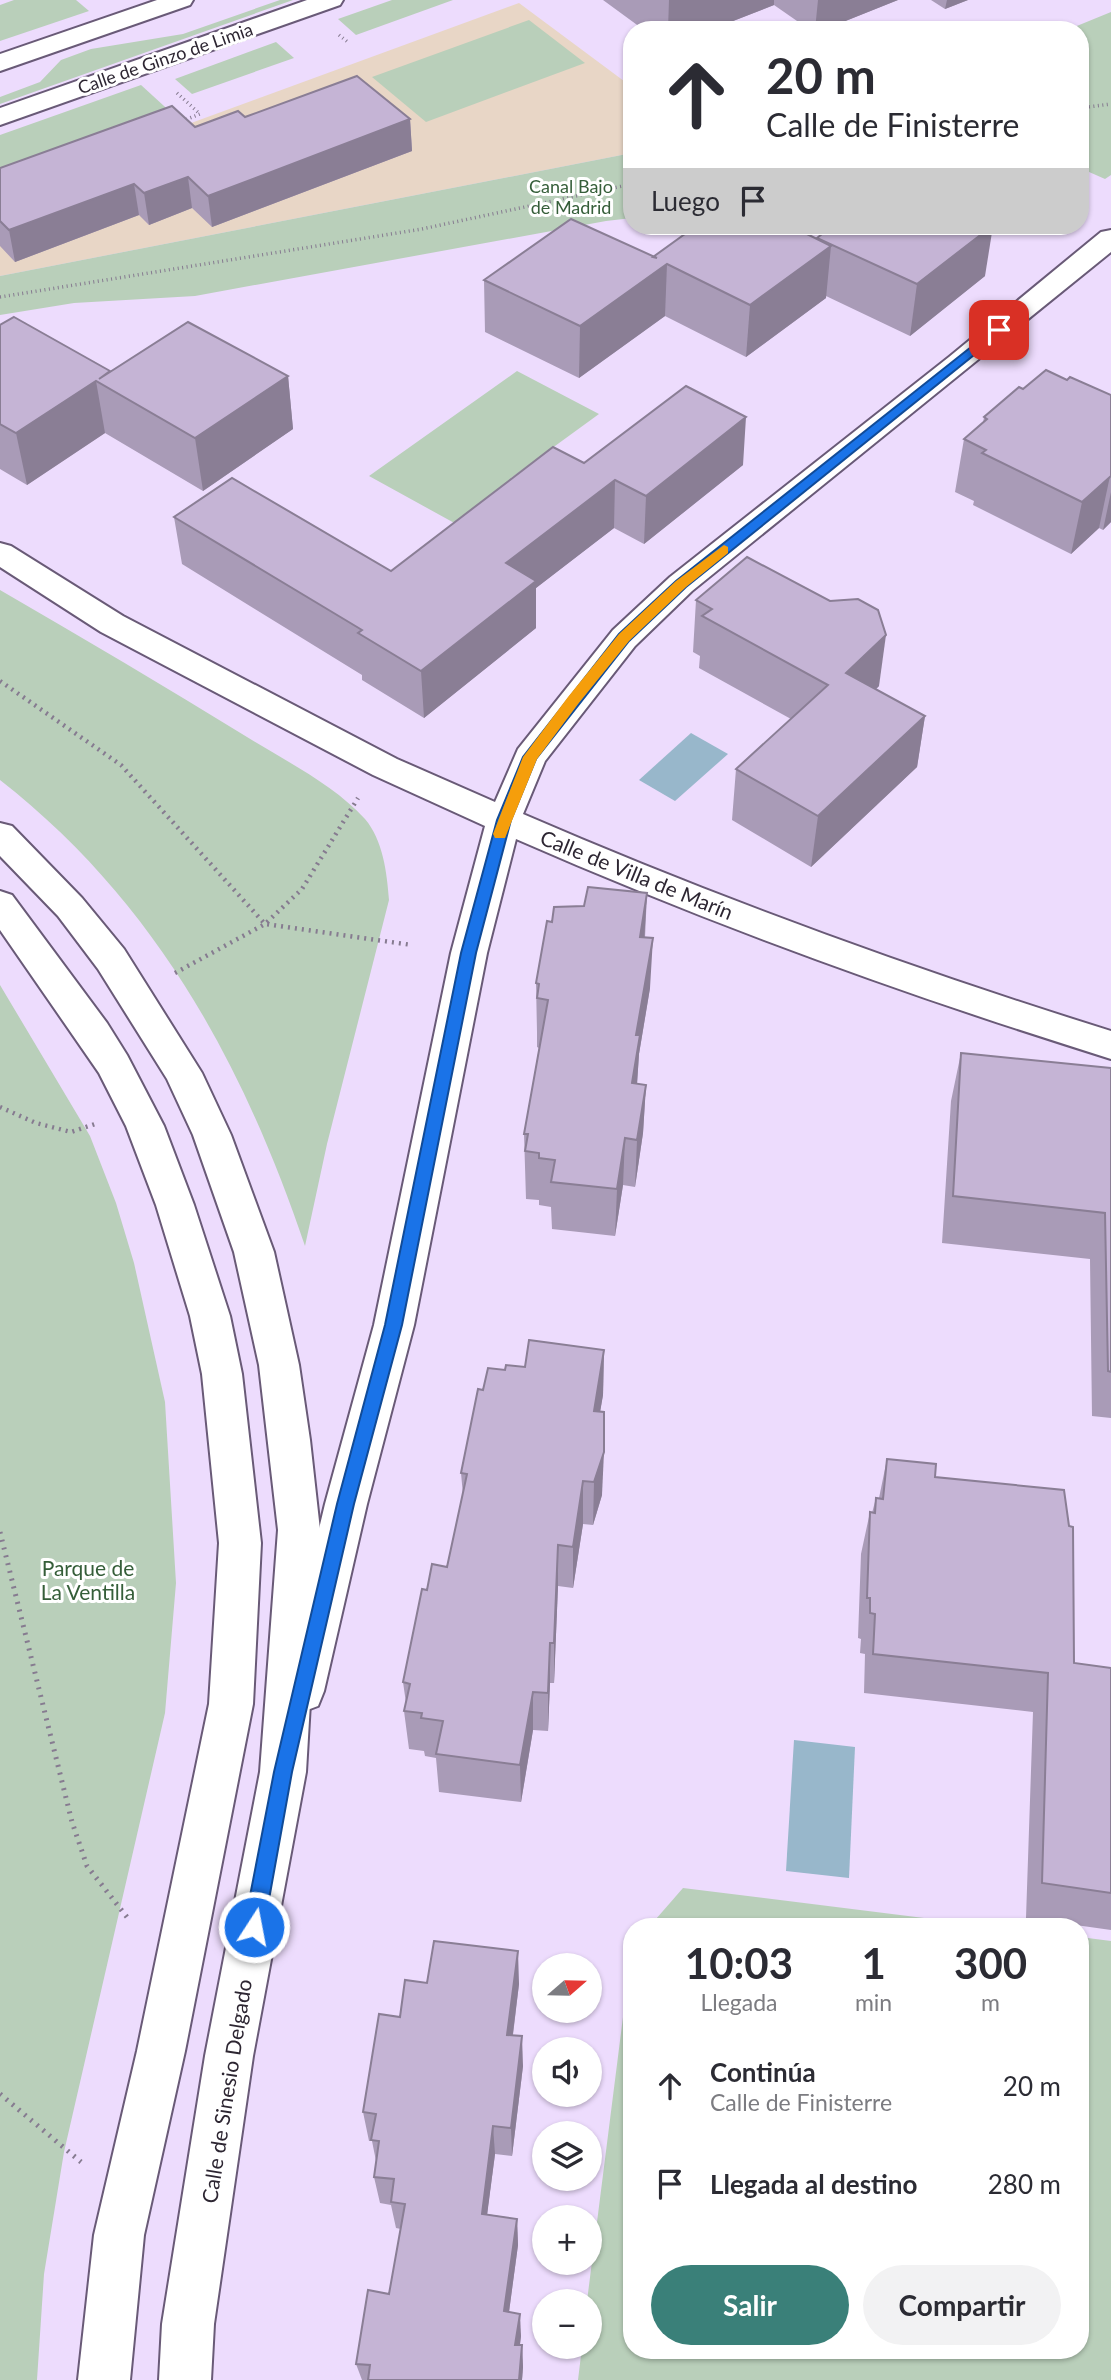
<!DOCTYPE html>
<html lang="es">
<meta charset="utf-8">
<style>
body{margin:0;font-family:Lato,sans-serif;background:#f2f2f3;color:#2b2b33;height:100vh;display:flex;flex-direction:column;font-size:26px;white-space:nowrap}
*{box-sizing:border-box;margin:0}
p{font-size:23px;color:#7c7c81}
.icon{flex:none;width:38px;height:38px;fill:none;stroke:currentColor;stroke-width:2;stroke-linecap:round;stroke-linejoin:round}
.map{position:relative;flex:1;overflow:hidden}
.panel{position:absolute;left:623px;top:1918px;width:466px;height:441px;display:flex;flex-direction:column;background:#fff;border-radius:28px;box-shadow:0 2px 5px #0004}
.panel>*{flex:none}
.banner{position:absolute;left:623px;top:21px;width:466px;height:214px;border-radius:28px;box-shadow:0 2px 5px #0004;background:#fff;color:#2b2b33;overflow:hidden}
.needle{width:46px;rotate:70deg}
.fabs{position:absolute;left:532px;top:1953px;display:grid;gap:14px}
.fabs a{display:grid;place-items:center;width:70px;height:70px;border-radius:50%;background:#fff;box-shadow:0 2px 5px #0004;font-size:35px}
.pin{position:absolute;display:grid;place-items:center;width:60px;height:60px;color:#fff;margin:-30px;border-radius:14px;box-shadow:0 4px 10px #0006}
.me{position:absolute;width:77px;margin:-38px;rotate:11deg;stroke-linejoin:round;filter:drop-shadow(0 0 5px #0008)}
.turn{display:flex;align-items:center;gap:24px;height:147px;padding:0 28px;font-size:32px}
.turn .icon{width:91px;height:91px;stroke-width:2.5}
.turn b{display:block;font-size:49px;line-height:60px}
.then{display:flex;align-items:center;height:66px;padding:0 28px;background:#0003;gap:14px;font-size:26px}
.eta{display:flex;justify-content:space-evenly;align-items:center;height:119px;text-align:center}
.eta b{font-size:42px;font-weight:700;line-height:49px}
.button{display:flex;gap:14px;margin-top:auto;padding:14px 28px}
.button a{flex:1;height:80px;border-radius:42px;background:#3a8079;color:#fff;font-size:28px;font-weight:700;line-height:80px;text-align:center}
.button a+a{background:#f2f2f3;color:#2b2b33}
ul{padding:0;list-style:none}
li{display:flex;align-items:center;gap:21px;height:98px;padding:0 28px}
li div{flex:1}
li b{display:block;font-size:26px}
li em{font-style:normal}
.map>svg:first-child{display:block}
.education{fill:#e8d6c6}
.green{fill:#b9cfba}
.water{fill:#98b7cb}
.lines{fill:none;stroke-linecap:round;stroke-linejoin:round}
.street-casing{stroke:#695a77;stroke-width:4}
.secondary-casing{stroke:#695a77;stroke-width:4}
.primary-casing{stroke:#695a77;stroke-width:4}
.path-far2{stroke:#867b90;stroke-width:3.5;stroke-dasharray:1 3.5;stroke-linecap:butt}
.path-far1{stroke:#867b90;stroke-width:4.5;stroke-dasharray:2 5;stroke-linecap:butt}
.path{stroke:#867b90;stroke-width:5;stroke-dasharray:2 6;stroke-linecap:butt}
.street{fill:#fff;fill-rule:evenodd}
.secondary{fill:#fff;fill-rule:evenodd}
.primary{fill:#fff;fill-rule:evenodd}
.wall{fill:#a99bb7}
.shaded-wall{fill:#8a7e95}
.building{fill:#c5b4d5;stroke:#8a7e95;stroke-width:2}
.route{fill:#1a73e8;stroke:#114b97;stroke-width:2}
.slow{fill:#f59e0b}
.labels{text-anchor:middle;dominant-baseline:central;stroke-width:6;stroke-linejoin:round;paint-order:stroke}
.far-street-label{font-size:18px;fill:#2d2632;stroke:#fff}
.far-park-label{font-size:18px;fill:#355e39;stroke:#fff}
.street-label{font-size:21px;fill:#2d2632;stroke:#fff}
.park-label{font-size:21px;fill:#355e39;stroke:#fff}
</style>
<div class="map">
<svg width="1111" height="2380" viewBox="0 0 1111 2380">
<rect width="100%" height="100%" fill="#eddcfd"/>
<path class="education" d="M 519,3 L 632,87 L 632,153 L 0,276 L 0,193 Z"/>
<g class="green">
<path d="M 14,0 L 76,0 L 89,11 L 0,41 L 0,5 Z"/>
<path d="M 280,0 L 293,0 L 0,104 L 0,97 L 40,82 L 61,60 L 91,49 L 183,34 Z"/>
<path d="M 392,0 L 453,0 L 356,35 L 338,19 Z"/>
<path d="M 1111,12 L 1111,175 L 1105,179 L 1080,168 L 1080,30 L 1067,30 Z"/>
<path d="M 529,20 L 585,63 L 426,122 L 372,77 Z"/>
<path d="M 276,42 L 294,58 L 192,94 L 175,79 Z"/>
<path d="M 141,85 L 176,117 L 0,180 L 0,135 Z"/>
<path d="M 632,153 L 632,218 L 606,221 L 195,296 L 74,303 L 0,315 L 0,276 Z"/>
<path d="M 517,371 L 599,414 L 511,478 L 546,497 L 487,541 L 369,476 Z"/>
<path d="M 0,590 C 83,638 166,687 247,737 C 287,762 333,784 365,819 C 383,840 387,873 389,900 L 327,1144 L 305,1246 C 243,1063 155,901 0,780 Z"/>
<path d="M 0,985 L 90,1136 L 116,1203 L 134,1263 L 165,1402 L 176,1583 L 165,1713 L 64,2152 L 44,2274 L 37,2380 L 0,2380 Z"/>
<path d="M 683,1888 L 996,1927 L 649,1927 Z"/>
<path d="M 1080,1937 L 1111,1941 L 1111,2380 L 578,2380 L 582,2347 L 590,2347 L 590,2301 L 587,2301 L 632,1946 L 632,2350 L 1080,2350 Z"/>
</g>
<g class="water">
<path d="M 691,733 L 728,754 L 675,801 L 639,780 Z"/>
<path d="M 794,1740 L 855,1747 L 849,1878 L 786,1871 Z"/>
</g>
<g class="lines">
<defs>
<path id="street" d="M 1111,230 L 1111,252 L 692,591 L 635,646 L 545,761 L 523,814 C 715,897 912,969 1111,1031 L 1111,1059 C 909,996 710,924 516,839 L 487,953 L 414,1325 L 367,1504 L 324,1691 L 318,1706 L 302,1712 L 286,1706 L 280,1691 L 325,1504 L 374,1325 L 451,953 L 485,826 L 373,775 L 101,632 L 0,567 L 0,543 L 11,546 L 123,616 L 397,759 L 495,802 L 518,749 L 613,630 L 670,577 L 949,357 L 1101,232 Z"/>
<g id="secondary">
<path d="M 157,0 L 193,0 L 190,5 L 0,71 L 0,54 Z"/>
<path d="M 307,0 L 343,0 L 340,5 L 0,125 L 0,108 Z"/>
</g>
<g id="primary">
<path d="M 0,823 L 12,826 L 82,898 L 124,949 L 202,1073 L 231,1135 L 274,1252 L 299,1365 L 310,1440 L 320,1530 L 306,1772 L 253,2056 L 214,2324 L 211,2380 L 159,2380 L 162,2324 L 205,2056 L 260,1772 L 278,1530 L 259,1365 L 234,1252 L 193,1135 L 167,1079 L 98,969 L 58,916 L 0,856 Z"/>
<path d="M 0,891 L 12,895 L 107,1023 L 127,1055 L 164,1126 L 194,1205 L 230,1316 L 242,1374 L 261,1543 L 253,1704 L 185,2051 L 144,2235 L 130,2380 L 78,2380 L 94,2235 L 137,2051 L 209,1704 L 219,1543 L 202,1374 L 190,1316 L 156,1205 L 126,1126 L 99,1073 L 0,930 Z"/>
</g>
</defs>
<use href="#street" class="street-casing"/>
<use href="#secondary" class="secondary-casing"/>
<use href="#primary" class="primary-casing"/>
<g class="path-far2">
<path d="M 339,35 L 349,43"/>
<path d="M 177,93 L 200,114 L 182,121"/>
<path d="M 1080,108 L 1111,104"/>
<path d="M 0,297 L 422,229 L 632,184"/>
</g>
<g class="path-far1">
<path d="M 0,681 L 121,765 L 265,924 L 412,945"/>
<path d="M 175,973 L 265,924 L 302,889 L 358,798"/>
<path d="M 0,1107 L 36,1123 L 71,1132 L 95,1124"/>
</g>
<g class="path">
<path d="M 0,1532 L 72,1822 L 87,1866 L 130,1921"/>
<path d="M 0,2094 L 81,2162"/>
</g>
<use href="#street" class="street"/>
<use href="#secondary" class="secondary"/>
<use href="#primary" class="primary"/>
</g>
<g class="wall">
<path d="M 603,0 L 898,0 L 823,30 L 810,30 L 774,5 L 710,30 L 644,30 Z"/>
<path d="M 931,0 L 968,0 L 945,9 Z"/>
<path d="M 245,117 L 410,119 L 412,151 L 212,227 L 192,208 L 149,225 L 139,215 L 15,262 L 0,246 L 0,168 L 195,127 Z"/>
<path d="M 817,238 L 985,276 L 910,336 L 826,296 L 826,298 L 746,357 L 665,316 L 579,378 L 485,332 L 484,280 L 653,257 L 817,239 Z"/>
<path d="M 0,325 L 110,371 L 288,376 L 293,429 L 203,491 L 105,433 L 27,485 L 0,469 Z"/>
<path d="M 1067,380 L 1111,395 L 1111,522 L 1103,530 L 1099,528 L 1071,554 L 973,505 L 974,501 L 955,492 L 964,439 L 983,423 L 984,417 L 1023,389 Z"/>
<path d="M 584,463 L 743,465 L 644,544 L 614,528 L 536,588 L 536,628 L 424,718 L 362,680 L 362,675 L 182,564 L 174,517 L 391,571 Z"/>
<path d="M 696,600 L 879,686 L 876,689 L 925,716 L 917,767 L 811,867 L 732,820 L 736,769 L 791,719 L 699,668 L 700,656 L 693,652 Z"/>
<path d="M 647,893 L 645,938 L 650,988 L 639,1054 L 637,1084 L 646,1085 L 643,1133 L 635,1187 L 623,1185 L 615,1236 L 552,1229 L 551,1207 L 539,1205 L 539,1200 L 526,1199 L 524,1134 L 539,1048 L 537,1047 L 537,1032 L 536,983 L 552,922 L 584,906 Z"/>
<path d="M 961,1053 L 1111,1068 L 1111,1418 L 1092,1416 L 1090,1259 L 942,1243 L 951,1101 Z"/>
<path d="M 604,1350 L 603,1395 L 600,1411 L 602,1495 L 593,1525 L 583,1524 L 573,1588 L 558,1586 L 554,1683 L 550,1683 L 548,1731 L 533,1730 L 521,1802 L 439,1792 L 436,1758 L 425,1756 L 424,1751 L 409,1749 L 404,1711 L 406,1703 L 403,1682 L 427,1590 L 447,1567 L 463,1495 L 461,1473 L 483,1390 L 505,1370 L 525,1367 Z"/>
<path d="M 887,1459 L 935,1477 L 1074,1663 L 1111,1668 L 1111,1930 L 1026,1918 L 1033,1712 L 864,1693 L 865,1654 L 860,1653 L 861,1639 L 858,1638 L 861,1554 L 870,1512 L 872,1513 L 876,1498 L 879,1498 Z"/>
<path d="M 427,1983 L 519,1984 L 513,2035 L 523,2066 L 512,2156 L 495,2154 L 487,2214 L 517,2219 L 518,2245 L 509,2312 L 521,2336 L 520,2345 L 522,2345 L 523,2367 L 522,2380 L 362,2380 L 356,2364 L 389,2294 L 401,2229 L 396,2228 L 391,2205 L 380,2203 L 374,2177 L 376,2161 L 372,2141 L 369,2141 L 363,2112 L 400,2017 Z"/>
</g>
<g class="shaded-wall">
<path d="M 669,0 L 774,0 L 774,5 L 710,30 L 668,30 Z"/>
<path d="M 818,0 L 898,0 L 823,30 L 815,30 Z"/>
<path d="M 947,0 L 968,0 L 945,9 Z"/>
<path d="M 410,119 L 412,151 L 212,227 L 208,196 Z"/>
<path d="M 188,177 L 192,208 L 149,225 L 144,193 Z"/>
<path d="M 134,184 L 139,215 L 15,262 L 9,230 Z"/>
<path d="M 992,226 L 993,226 L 985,276 L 910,336 L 917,284 Z"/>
<path d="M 831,246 L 826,298 L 746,357 L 750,305 Z"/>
<path d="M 667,264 L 665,316 L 579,378 L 580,326 Z"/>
<path d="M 288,376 L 293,429 L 203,491 L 195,438 Z"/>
<path d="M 96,381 L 105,433 L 27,485 L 16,433 Z"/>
<path d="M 746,417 L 743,465 L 644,544 L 646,496 Z"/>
<path d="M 1110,476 L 1099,528 L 1071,554 L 1082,502 Z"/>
<path d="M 615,480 L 614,528 L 536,588 L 536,628 L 424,718 L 421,671 L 506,563 Z"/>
<path d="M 1111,492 L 1111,522 L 1103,530 Z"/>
<path d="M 886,635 L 879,686 L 840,724 L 846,673 Z"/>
<path d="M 925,716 L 917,767 L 811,867 L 818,816 Z"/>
<path d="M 647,893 L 644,943 L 640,937 Z"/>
<path d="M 653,938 L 650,988 L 639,1054 L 637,1084 L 632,1083 L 636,1035 Z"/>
<path d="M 646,1085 L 643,1133 L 635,1187 L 637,1140 Z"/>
<path d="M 625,1138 L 623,1185 L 615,1236 L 617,1189 Z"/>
<path d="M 604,1350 L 603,1395 L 593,1454 L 594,1411 Z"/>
<path d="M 604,1452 L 602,1495 L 593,1525 L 594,1482 Z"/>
<path d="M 583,1481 L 583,1524 L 573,1588 L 573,1547 Z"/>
<path d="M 558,1545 L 558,1586 L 554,1683 L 554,1643 Z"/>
<path d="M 550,1643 L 550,1683 L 548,1731 L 548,1693 Z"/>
<path d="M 533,1692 L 533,1730 L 521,1802 L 520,1765 Z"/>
<path d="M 518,1951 L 519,1984 L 509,2065 L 507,2035 Z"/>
<path d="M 522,2036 L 523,2066 L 512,2156 L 511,2128 Z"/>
<path d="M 493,2126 L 495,2154 L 484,2239 L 482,2214 Z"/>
<path d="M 517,2219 L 518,2245 L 506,2334 L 504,2311 Z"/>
<path d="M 520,2314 L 521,2336 L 517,2366 L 515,2345 Z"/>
<path d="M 522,2345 L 523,2367 L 522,2380 L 519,2380 Z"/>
</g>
<g class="building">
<path d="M 357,76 L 410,119 L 208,196 L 188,177 L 144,193 L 134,184 L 9,230 L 0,221 L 0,168 L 172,106 L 195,127 L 238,111 L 245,117 Z"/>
<path d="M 571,219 L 657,258 L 653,257 L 696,226 L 791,226 L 831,246 L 750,305 L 667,264 L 580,326 L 484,280 Z"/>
<path d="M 832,226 L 992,226 L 917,284 L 817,238 Z"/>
<path d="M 14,317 L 110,371 L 99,379 L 188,322 L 288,376 L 195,438 L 96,381 L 16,433 L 0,424 L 0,325 Z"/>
<path d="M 1046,370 L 1067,380 L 1070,377 L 1111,395 L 1111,476 L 1082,502 L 982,453 L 986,450 L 964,439 L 987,419 L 984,417 L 1019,387 L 1023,389 Z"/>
<path d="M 686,386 L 746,417 L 646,496 L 615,480 L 506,563 L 536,581 L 421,671 L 358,633 L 362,630 L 174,517 L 232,478 L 391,571 L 553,447 L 584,463 Z"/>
<path d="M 747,557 L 830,601 L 858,599 L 878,610 L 886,635 L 846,673 L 925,716 L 818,816 L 736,769 L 828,685 L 702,616 L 712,609 L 696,600 Z"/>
<path d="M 588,887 L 647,893 L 640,937 L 653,938 L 636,1035 L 640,1035 L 632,1083 L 646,1085 L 637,1140 L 625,1138 L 617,1189 L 551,1182 L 555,1160 L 539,1158 L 539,1153 L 525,1151 L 528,1134 L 524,1134 L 548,1000 L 537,998 L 539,984 L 536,983 L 547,921 L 552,922 L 554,907 L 584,906 Z"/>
<path d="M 961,1053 L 1111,1068 L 1111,1372 L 1108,1371 L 1105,1213 L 953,1196 Z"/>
<path d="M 529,1340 L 604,1350 L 594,1411 L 604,1412 L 604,1452 L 594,1482 L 583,1481 L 573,1547 L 558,1545 L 554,1643 L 550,1643 L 548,1693 L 533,1692 L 520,1765 L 436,1754 L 443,1721 L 421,1718 L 422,1713 L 404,1711 L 410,1684 L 403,1682 L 422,1589 L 427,1590 L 432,1564 L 447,1567 L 467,1474 L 461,1473 L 478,1389 L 483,1390 L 488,1368 L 505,1370 L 506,1365 L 525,1367 Z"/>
<path d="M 887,1459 L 936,1464 L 935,1477 L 1064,1490 L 1069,1526 L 1073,1527 L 1074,1663 L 1111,1668 L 1111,1893 L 1042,1883 L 1048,1673 L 873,1654 L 875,1614 L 870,1613 L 870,1598 L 867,1598 L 870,1512 L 875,1513 L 876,1498 L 883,1499 Z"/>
<path d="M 434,1941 L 518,1951 L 507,2035 L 522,2036 L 511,2128 L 493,2126 L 482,2214 L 517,2219 L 504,2311 L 520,2314 L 515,2345 L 522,2345 L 519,2380 L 368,2380 L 370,2365 L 356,2364 L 368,2290 L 389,2294 L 405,2204 L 391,2202 L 394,2179 L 374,2177 L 379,2141 L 371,2140 L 376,2114 L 363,2112 L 379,2014 L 400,2017 L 405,1980 L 427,1983 Z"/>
</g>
<path class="route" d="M 995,328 L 1005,330 L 686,587 L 629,641 L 536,759 L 511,820 L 476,953 L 402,1325 L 354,1504 L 292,1772 L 264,1927 L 261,1934 L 254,1937 L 247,1934 L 244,1927 L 274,1772 L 337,1504 L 385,1325 L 461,953 L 497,820 L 523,757 L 619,634 L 676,581 Z"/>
<path class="slow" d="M 724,545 L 728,547 L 728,553 L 686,587 L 629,641 L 578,704 L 537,759 L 505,838 L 495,838 L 493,834 L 523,757 L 568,697 L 619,634 L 676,581 Z"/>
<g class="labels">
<g class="far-street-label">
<text transform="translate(165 58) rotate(-19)">Calle de Ginzo de Limia</text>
</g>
<g class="far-park-label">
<text x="571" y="186">Canal Bajo<tspan x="571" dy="21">de Madrid</tspan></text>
</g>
<g class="street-label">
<text transform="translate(637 874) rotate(22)">Calle de Villa de Marín</text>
<text transform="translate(226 2091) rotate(-81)">Calle de Sinesio Delgado</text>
</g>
<g class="park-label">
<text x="88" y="1567">Parque de<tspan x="88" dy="24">La Ventilla</tspan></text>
</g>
</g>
</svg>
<div class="fabs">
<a><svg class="needle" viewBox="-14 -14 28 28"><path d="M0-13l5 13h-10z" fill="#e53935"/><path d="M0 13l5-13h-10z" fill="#7c7c81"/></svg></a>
<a><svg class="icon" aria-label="sound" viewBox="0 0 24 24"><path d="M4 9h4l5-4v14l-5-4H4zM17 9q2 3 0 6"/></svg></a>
<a><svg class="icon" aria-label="layers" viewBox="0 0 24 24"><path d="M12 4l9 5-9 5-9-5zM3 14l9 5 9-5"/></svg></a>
<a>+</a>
<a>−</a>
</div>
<div class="pin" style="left:999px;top:330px;background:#d93025"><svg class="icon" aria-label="arrive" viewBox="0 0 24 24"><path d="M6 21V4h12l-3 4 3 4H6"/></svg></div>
<svg class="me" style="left:254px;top:1927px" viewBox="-20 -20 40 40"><circle r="17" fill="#1a73e8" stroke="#fff" stroke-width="3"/><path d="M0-11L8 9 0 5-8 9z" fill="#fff"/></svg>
<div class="banner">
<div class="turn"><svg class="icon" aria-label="ahead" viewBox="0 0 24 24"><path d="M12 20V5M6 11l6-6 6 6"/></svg><div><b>20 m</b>Calle de Finisterre</div></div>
<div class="then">Luego<svg class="icon" aria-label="arrive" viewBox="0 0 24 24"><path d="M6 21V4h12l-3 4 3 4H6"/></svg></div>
</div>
<section class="panel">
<div class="eta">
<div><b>10:03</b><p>Llegada</p></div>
<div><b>1</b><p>min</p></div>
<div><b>300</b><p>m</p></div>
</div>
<ul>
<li><svg class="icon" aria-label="ahead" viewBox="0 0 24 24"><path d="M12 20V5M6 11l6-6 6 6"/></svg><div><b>Continúa</b><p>Calle de Finisterre</p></div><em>20 m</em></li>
<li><svg class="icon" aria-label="arrive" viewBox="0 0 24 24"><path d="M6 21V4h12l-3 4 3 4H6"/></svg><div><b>Llegada al destino</b></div><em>280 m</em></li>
</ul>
<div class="button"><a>Salir</a><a>Compartir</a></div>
</section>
</div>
